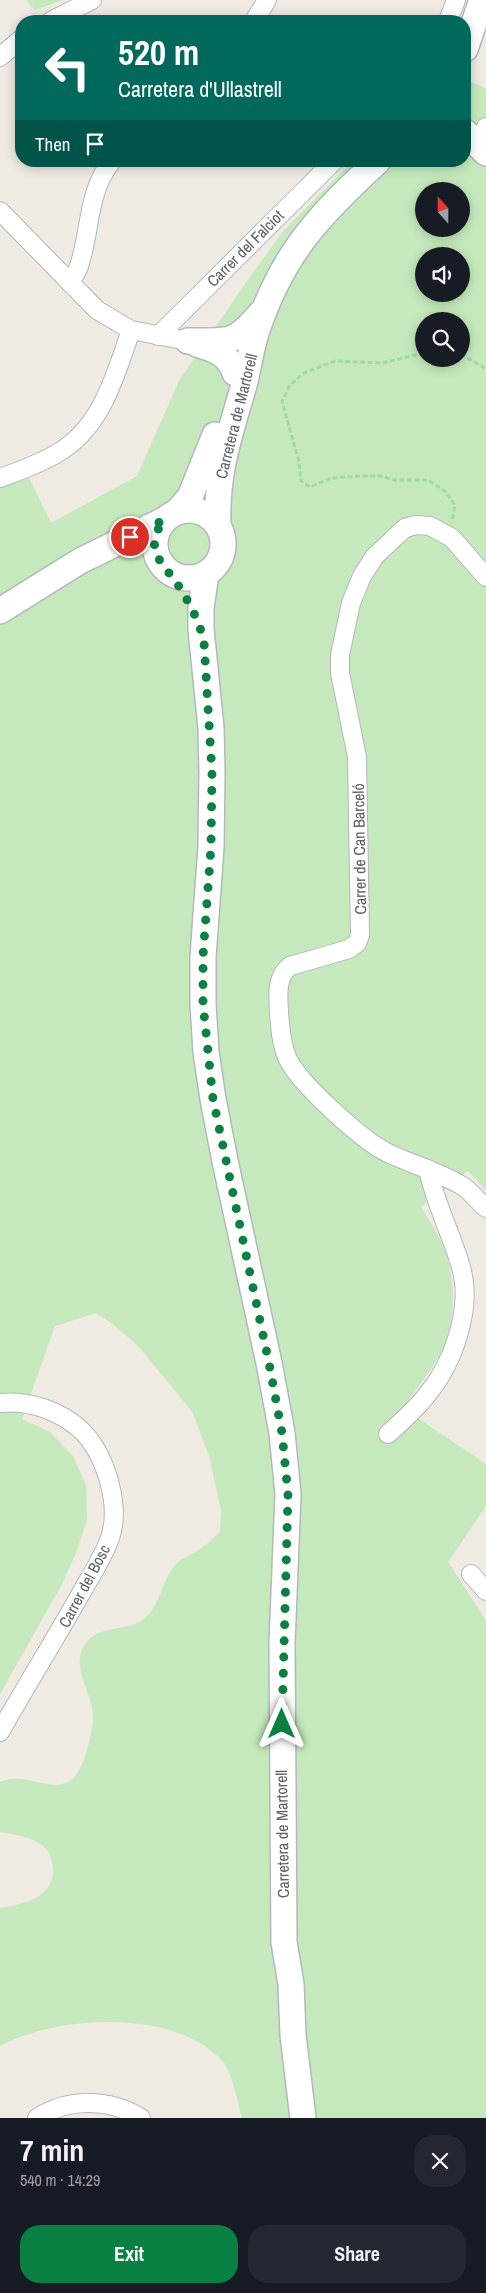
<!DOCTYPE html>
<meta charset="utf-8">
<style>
body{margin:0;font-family:"Archivo Narrow",sans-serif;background:#242831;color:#f1f3f6;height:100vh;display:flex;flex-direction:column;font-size:19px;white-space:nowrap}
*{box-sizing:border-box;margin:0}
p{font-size:16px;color:#9ea1a6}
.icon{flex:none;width:28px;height:28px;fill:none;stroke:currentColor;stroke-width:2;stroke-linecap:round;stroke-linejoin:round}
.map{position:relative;height:2118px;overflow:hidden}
.side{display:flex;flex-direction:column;background:#171b24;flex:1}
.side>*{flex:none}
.guide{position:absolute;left:15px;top:15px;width:456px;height:152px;border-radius:20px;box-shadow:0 2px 12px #0003;background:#00695c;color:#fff;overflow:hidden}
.needle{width:32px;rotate:339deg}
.fabs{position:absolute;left:415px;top:182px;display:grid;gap:10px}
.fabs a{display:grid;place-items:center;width:55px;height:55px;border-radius:50%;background:#171b24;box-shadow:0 2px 12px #0003;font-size:25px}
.pin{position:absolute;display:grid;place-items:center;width:42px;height:42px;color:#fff;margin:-21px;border:2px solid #fff;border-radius:50%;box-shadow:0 1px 5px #0007}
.me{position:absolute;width:55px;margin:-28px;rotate:0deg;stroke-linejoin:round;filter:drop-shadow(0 0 4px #0008)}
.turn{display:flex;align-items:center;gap:18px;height:105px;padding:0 20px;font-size:22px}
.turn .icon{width:65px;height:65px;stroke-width:2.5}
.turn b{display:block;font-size:35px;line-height:42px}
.then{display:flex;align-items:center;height:48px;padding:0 20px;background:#0003;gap:10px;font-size:19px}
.round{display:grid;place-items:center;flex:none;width:52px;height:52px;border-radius:20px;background:#242831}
.summary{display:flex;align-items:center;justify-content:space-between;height:85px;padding:0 20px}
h1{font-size:30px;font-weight:800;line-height:38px}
.action{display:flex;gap:10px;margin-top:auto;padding:10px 20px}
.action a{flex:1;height:58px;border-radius:20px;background:#0b8043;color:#fff;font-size:20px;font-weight:800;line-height:58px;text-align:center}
.action a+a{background:#242831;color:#f1f3f6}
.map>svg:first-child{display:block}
.green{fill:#c5e9bc;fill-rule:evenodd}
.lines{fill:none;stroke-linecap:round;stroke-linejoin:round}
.street-casing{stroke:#b3b7bb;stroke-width:20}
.secondary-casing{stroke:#b2b8bc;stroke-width:28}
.path{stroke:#9edca3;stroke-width:3;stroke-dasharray:5 2.5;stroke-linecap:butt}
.street{stroke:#fff;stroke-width:18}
.secondary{stroke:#fff;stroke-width:25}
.route{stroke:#0b8043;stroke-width:9;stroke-dasharray:0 16.2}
.labels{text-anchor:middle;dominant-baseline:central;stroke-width:4.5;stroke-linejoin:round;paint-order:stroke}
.street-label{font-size:16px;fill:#5b6165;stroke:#fff}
</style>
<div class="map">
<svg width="486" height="2118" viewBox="0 0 486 2118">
<rect width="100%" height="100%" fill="#efeae2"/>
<g class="green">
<path d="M 26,0 L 63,0 L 35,10 Z"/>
<path d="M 465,79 L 486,89 L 486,1190 L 468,1171 L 421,1207 C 430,1222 441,1237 446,1254 C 456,1285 456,1325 440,1354 C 430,1373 415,1390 403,1408 L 486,1464 L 486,1506 L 448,1562 L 486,1620 L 486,2118 L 242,2118 C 237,2100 234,2080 225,2064 C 220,2057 211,2051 205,2046 C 153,2011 54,2017 0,2046 L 0,1908 C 25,1904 54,1898 53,1868 C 52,1863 51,1853 47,1850 C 36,1837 16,1835 0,1832 L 0,1782 C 24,1771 50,1793 70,1781 C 83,1774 94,1729 93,1715 C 92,1693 72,1670 83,1648 C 94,1625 120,1632 139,1622 C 162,1610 160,1578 178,1562 C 182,1558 189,1556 194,1553 C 204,1547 212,1540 220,1531 L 221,1511 L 210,1459 L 193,1413 L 139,1347 L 113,1324 L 96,1313 L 55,1326 L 22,1419 L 50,1432 L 73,1456 L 86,1485 L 87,1520 L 76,1553 L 61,1586 L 0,1694 L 0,488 L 29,478 L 51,523 L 137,476 L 179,381 L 244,285 L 284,230 L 353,161 L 465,161 ZM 424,191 L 461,191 L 461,229 L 424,229 ZM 424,256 L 461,256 L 461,294 L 424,294 ZM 424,321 L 461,321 L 461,359 L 424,359 Z"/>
</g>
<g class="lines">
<defs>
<g id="street">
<path d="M 51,21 L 92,0"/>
<path d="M 254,21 L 267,0"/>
<path d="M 448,21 L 456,0"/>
<path d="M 0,57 L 21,39"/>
<path d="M 479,146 L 486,127"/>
<path d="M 0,211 L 97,310 L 131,330 L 188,341"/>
<path d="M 70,283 C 73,278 77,272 79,266 C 91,231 87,191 112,161"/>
<path d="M 158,336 L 334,161"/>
<path d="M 0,478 C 19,471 39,464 56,454 C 102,428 115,376 131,330"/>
<path d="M 486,577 L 452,538 L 430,526 L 416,525 L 405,528 L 375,556 L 362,576 L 351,603 L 340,655 L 340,673 L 357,757 L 360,935 L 357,943 L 349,949 L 290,966 C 276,977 278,995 279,1012 C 280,1026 281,1043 287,1057 C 297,1082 363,1141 388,1153 C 413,1165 440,1172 464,1187 C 472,1193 479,1202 486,1208"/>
<path d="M 0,1403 C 29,1400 62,1411 83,1432 C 106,1456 121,1506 110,1538 C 103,1558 90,1577 80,1595 C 54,1641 26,1686 0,1732"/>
<path d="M 388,1434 C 401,1422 415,1410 426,1396 C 453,1364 473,1309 461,1267 C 451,1233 435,1203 428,1169"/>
<path d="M 471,1574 L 486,1591"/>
<path d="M 37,2118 C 69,2097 111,2099 141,2118"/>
</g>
<g id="secondary">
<path d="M 465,49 L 482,0"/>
<path d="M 465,132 L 486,153"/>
<path d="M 188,341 C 231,340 231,347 261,313"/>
<path d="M 197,344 C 214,349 229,354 235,373"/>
<circle cx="189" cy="544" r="34"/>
<path d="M 177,512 L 190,497 L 215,435"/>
<path d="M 218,526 C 216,475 228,440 242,392 C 248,373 250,352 256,333 C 282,254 318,216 378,161"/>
<path d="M 206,574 L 201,608 L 201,629 L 211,728 L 212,772 L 211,847 L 203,957 L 203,1004 L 206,1052 L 213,1099 L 225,1161 L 269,1363 L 282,1433 L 288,1494 L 282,1644 L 284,1942 L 291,1984 L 293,2035 L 303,2118"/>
<path d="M 0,611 L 80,561 L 164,520"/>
</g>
</defs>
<use href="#street" class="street-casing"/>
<use href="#secondary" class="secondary-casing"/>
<g class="path">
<path d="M 424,353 L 382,363 L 335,361 L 304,373 L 290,385 L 282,401 L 299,462 L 301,481 L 310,487 L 331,478 L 360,476 L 380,476 L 395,480 L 428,480 L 445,491 L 455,505 L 452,521"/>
<path d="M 461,354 L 486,369"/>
</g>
<use href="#street" class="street"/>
<use href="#secondary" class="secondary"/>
</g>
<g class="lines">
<path class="route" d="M 130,537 L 164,520 C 141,551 165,564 180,588 C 190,604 200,623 204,642 L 212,772 L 211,847 L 203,956 L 203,1004 L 213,1099 L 269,1363 L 282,1433 L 288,1494 L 282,1724"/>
</g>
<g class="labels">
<g class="street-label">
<text transform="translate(245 248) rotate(-45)">Carrer del Falciot</text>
<text transform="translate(236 416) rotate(-76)">Carretera de Martorell</text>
<text transform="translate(359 849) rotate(-91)">Carrer de Can Barceló</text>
<text transform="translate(84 1586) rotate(-62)">Carrer del Bosc</text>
<text transform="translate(282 1834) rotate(-91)">Carretera de Martorell</text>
</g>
</g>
</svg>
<div class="fabs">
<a><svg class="needle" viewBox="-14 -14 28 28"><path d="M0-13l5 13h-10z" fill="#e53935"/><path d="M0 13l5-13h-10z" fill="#9ea1a6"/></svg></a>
<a><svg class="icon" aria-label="sound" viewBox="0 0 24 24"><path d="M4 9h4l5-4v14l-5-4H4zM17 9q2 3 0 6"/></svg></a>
<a><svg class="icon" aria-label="search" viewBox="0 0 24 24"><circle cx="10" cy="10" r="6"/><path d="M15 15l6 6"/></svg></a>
</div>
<div class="pin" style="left:130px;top:537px;background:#d93025"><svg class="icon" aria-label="arrive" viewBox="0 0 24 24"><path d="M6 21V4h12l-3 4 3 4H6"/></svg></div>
<svg class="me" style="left:282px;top:1724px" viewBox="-20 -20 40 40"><path d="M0-17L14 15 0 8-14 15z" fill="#0b8043" stroke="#fff" stroke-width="4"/></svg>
<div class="guide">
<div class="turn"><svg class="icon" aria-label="left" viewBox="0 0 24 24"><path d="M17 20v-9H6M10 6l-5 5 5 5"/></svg><div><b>520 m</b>Carretera d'Ullastrell</div></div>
<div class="then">Then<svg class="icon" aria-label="arrive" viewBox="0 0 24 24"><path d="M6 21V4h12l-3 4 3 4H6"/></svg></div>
</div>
</div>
<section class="side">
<div class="summary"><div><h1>7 min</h1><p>540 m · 14:29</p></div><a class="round"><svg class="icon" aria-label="close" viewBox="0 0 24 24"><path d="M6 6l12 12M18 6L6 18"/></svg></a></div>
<div class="action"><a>Exit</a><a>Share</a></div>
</section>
